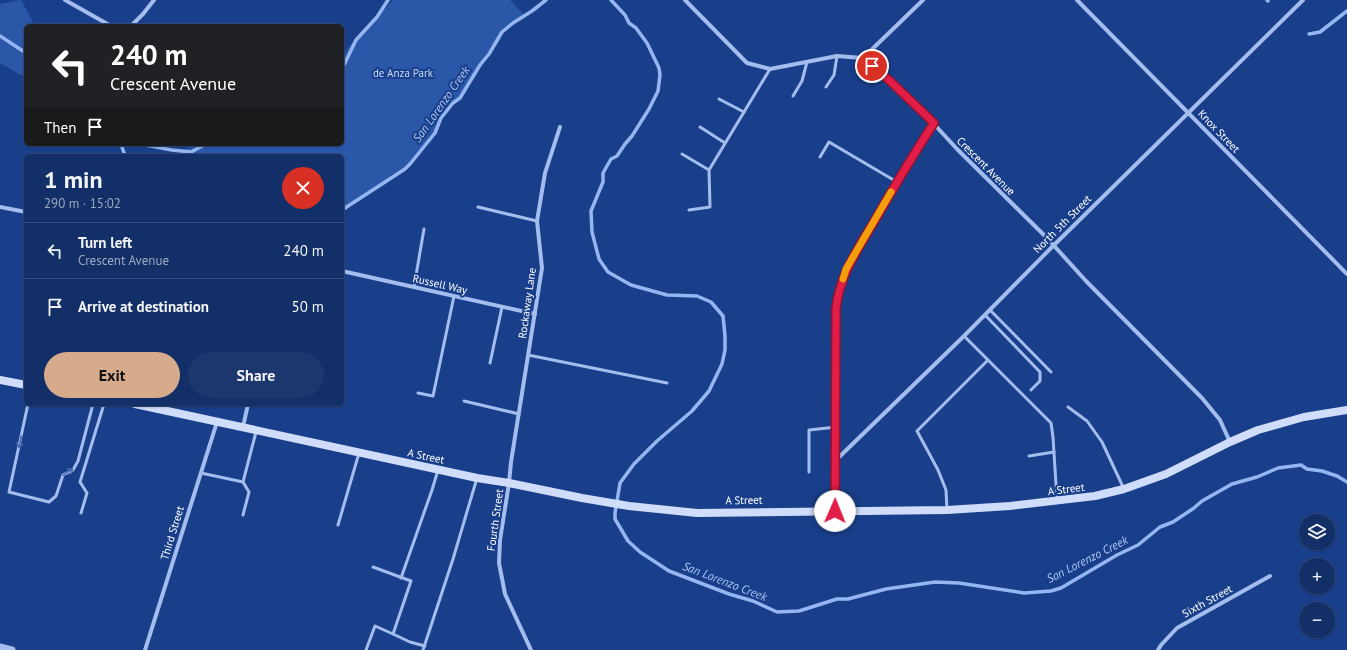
<!DOCTYPE html>
<meta charset="utf-8">
<style>
body{margin:0;font-family:"PT Sans",sans-serif;background:#1c376e;color:#f1f3f6;height:100vh;display:flex;flex-direction:column;font-size:15px;white-space:nowrap}
*{box-sizing:border-box;margin:0}
p{font-size:13px;color:#9da9c0}
.icon{flex:none;width:22px;height:22px;fill:none;stroke:currentColor;stroke-width:2;stroke-linecap:round;stroke-linejoin:round}
.map{position:relative;flex:1;overflow:hidden}
.details{position:absolute;left:24px;top:154px;width:320px;height:252px;display:flex;flex-direction:column;background:#132f68;border-radius:6px;box-shadow:0 1px 3px #0004,0 0 0 1px #324a7c}
.details>*{flex:none}
.guide{position:absolute;left:24px;top:24px;width:320px;height:122px;border-radius:6px;box-shadow:0 1px 3px #0004,0 0 0 1px #324a7c;background:#202124;color:#fff;overflow:hidden}
.tools{position:absolute;left:1299px;top:514px;display:grid;gap:8px}
.tools a{display:grid;place-items:center;width:36px;height:36px;border-radius:50%;background:#132f68;box-shadow:0 1px 3px #0004,0 0 0 1px #324a7c;font-size:20px}
.pin{position:absolute;display:grid;place-items:center;width:34px;height:34px;color:#fff;margin:-17px;border:2px solid #fff;border-radius:50%;box-shadow:0 1px 4px #0007}
.me{position:absolute;width:44px;margin:-22px;rotate:1deg;stroke-linejoin:round;filter:drop-shadow(0 0 3px #0008)}
.turn{display:flex;align-items:center;gap:14px;height:84px;padding:0 20px;font-size:18px}
.turn .icon{width:52px;height:52px;stroke-width:2.5}
.turn b{display:block;font-size:28px;line-height:34px}
.then{display:flex;align-items:center;height:38px;padding:0 20px;background:#0003;gap:8px;font-size:15px}
.round{display:grid;place-items:center;flex:none;width:42px;height:42px;border-radius:21px;background:#1c376e}
.summary{display:flex;align-items:center;justify-content:space-between;height:68px;padding:0 20px}
h1{font-size:24px;font-weight:700;line-height:30px}
.primary-button{display:flex;gap:8px;margin-top:auto;padding:8px 20px}
.primary-button a{flex:1;height:46px;border-radius:24px;background:#d6ab8b;color:#111;font-size:16px;font-weight:700;line-height:46px;text-align:center}
.primary-button a+a{background:#1c376e;color:#f1f3f6}
ul{padding:0;list-style:none}
li{display:flex;align-items:center;gap:12px;height:56px;padding:0 20px;border-top:1px solid #324a7c}
li div{flex:1}
li b{display:block;font-size:15px}
li em{font-style:normal}
.map>svg:first-child{display:block}
.green{fill:#2b57a9}
.lines{fill:none;stroke-linecap:round;stroke-linejoin:round}
.stream{stroke:#95b6f0;stroke-width:3.5}
.service{stroke:#a3bdee;stroke-width:3}
.minor{stroke:#a3bdee;stroke-width:4}
.tertiary{stroke:#a3bdee;stroke-width:7}
.secondary{stroke:#d0ddfa;stroke-width:8}
.oneway{stroke:#496bae}
.route-casing{stroke:#92132f;stroke-width:10}
.route{stroke:#e11d48;stroke-width:7}
.slow{stroke:#f59e0b;stroke-width:7}
.labels{text-anchor:middle;dominant-baseline:central;stroke-width:4;stroke-linejoin:round;paint-order:stroke}
.park-label{font-size:11px;fill:#c8dafa;stroke:#193f8b}
.street-label{font-size:11px;fill:#fff;stroke:#193f8b}
.water-label{font-size:12px;font-style:italic;fill:#aec7f5;stroke:#193f8b}
</style>
<div class="map">
<svg width="1347" height="650" viewBox="0 0 1347 650">
<rect width="100%" height="100%" fill="#193f8b"/>
<g class="green">
<path d="M 21,0 L 35,26 L 26,26 L 26,78 L 0,63 L 0,4 Z"/>
<path d="M 393,0 L 510,0 L 525,16 L 513,23 L 502,32 L 489,54 L 480,65 L 460,98 L 453,103 L 442,118 L 435,133 L 410,164 L 405,169 L 342,210 L 342,156 L 173,156 L 195,144 L 342,144 L 342,54 Z"/>
</g>
<g class="lines">
<g class="stream">
<path d="M 611,0 L 625,15 L 629,23 L 636,28 L 647,43 L 659,68 L 660,75 L 658,91 L 649,109 L 632,136 L 625,144 L 617,156 L 611,159 L 603,173 L 603,182 L 591,211 L 592,232 L 599,259 L 608,272 L 631,285 L 667,295 L 697,296 L 711,302 L 723,316 L 725,336 L 725,350 L 722,364 L 709,391 L 692,411 L 657,441 L 634,464 L 620,483 L 615,513 L 615,519 L 628,541 L 640,552 L 669,571 L 729,594 L 753,601 L 777,612 L 799,611 L 837,599 L 848,599 L 886,589 L 935,582 L 959,583 L 1024,593 L 1051,591 L 1061,588 L 1117,555 L 1138,545 L 1160,527 L 1173,522 L 1194,508 L 1202,501 L 1232,484 L 1257,477 L 1278,468 L 1301,465 L 1307,469 L 1322,471 L 1337,476 L 1347,482"/>
<path d="M 1267,0 L 1268,1"/>
<path d="M 1309,34 L 1320,32 L 1347,11"/>
<path d="M 0,36 L 26,53"/>
<path d="M 342,69 L 356,40 L 377,17 L 388,0"/>
<path d="M 121,144 L 125,156"/>
<path d="M 140,144 L 172,150 L 191,152 L 206,144"/>
<path d="M 342,210 L 405,169 L 410,164 L 435,133 L 441,118 L 453,103 L 460,98 L 480,65 L 489,54 L 502,32 L 513,23 L 532,11 L 546,0"/>
</g>
<g class="service">
<path d="M 826,87 L 834,75 L 837,56"/>
<path d="M 793,96 L 802,81 L 807,62"/>
<path d="M 719,99 L 744,112"/>
<path d="M 700,127 L 725,143"/>
<path d="M 682,154 L 709,170"/>
<path d="M 820,157 L 829,142 L 897,182"/>
<path d="M 478,207 L 537,221"/>
<path d="M 689,210 L 710,207 L 709,170 L 770,69"/>
<path d="M 414,287 L 424,229"/>
<path d="M 990,310 L 1051,372"/>
<path d="M 985,315 L 1040,372 L 1040,381 L 1031,390"/>
<path d="M 964,336 L 1051,423 L 1053,437 L 1057,500"/>
<path d="M 528,355 L 667,383"/>
<path d="M 490,363 L 502,307"/>
<path d="M 418,393 L 433,396 L 454,296"/>
<path d="M 464,401 L 519,414"/>
<path d="M 28,404 L 9,492 L 49,502 L 56,496 L 63,475 L 73,470 L 78,461 L 93,404"/>
<path d="M 1068,407 L 1087,421 L 1102,442 L 1124,489"/>
<path d="M 1029,456 L 1054,452"/>
<path d="M 809,472 L 809,430 L 836,427"/>
<path d="M 201,473 L 243,482"/>
<path d="M 947,510 L 946,490 L 938,470 L 917,431 L 988,360"/>
<path d="M 81,513 L 87,493 L 80,482 L 104,404"/>
<path d="M 243,515 L 249,492 L 243,482 L 256,432"/>
<path d="M 338,525 L 359,453"/>
<path d="M 401,578 L 432,490 L 438,470"/>
<path d="M 393,634 L 410,642 L 425,646"/>
<path d="M 366,650 L 375,626 L 393,634 L 411,581 L 373,567"/>
<path d="M 423,650 L 453,559 L 477,478"/>
</g>
<g class="minor">
<path d="M 65,0 L 111,26"/>
<path d="M 685,0 L 747,63 L 770,69 L 837,56 L 863,58 L 890,81 L 933,123 L 957,149 L 1047,238 L 1086,281 L 1202,398 L 1220,420 L 1230,442"/>
<path d="M 1077,0 L 1347,274"/>
<path d="M 131,26 L 143,14 L 154,0"/>
<path d="M 863,58 L 923,0"/>
<path d="M 0,207 L 26,212"/>
<path d="M 342,271 L 535,314"/>
<path d="M 243,427 L 248,404"/>
<path d="M 834,462 L 964,336 L 1053,246 L 1303,0"/>
<path d="M 835,511 L 836,308 C 840,273 859,247 876,217 C 895,185 913,154 933,123"/>
<path d="M 145,650 L 217,422"/>
<path d="M 531,650 L 505,594 L 499,563 L 500,540 L 509,483 L 511,462 L 542,268 L 537,221 L 545,173 L 560,127"/>
<path d="M 1158,650 L 1161,645 L 1177,628 L 1270,576"/>
</g>
<path class="tertiary" d="M 0,647 L 12,650"/>
<g class="secondary">
<path d="M 0,380 L 26,385"/>
<path d="M 135,404 L 477,478 L 509,483 L 582,498 L 629,506 L 697,513 L 947,510 L 1010,506 L 1095,496 L 1124,489 L 1166,474 L 1230,442 L 1258,430 L 1304,417 L 1347,410"/>
</g>
</g>
<defs><path id="oneway-shaft" d="M-6 0H5M1.5-3L5.5 0L1.5 3" fill="none" stroke-width="1.6" stroke-linecap="round" stroke-linejoin="round"/></defs>
<g class="oneway">
<use href="#oneway-shaft" transform="translate(20 442) rotate(102)"/>
<use href="#oneway-shaft" transform="translate(68 472) rotate(-34)"/>
</g>
<g class="lines">
<defs>
<path id="route" d="M 835,511 L 836,308 C 840,274 858,249 875,220 C 894,187 913,155 934,123 L 890,81 L 872,66"/>
</defs>
<use href="#route" class="route-casing"/>
<use href="#route" class="route"/>
<path class="slow" d="M 843,279 L 846,269 L 891,192"/>
</g>
<g class="labels">
<g class="park-label">
<text x="403" y="73">de Anza Park</text>
</g>
<g class="street-label">
<text transform="translate(1219 131) rotate(46)">Knox Street</text>
<text transform="translate(986 166) rotate(45)">Crescent Avenue</text>
<text transform="translate(1062 224) rotate(-45)">North 5th Street</text>
<text transform="translate(440 284) rotate(13)">Russell Way</text>
<text transform="translate(527 303) rotate(-82)">Rockaway Lane</text>
<text transform="translate(426 456) rotate(12)">A Street</text>
<text transform="translate(1066 489) rotate(-7)">A Street</text>
<text transform="translate(744 500) rotate(-1)">A Street</text>
<text transform="translate(495 520) rotate(-82)">Fourth Street</text>
<text transform="translate(172 533) rotate(-73)">Third Street</text>
<text transform="translate(1207 601) rotate(-29)">Sixth Street</text>
</g>
<g class="water-label">
<text transform="translate(441 104) rotate(-55)">San Lorenzo Creek</text>
<text transform="translate(1087 559) rotate(-27)">San Lorenzo Creek</text>
<text transform="translate(725 581) rotate(21)">San Lorenzo Creek</text>
</g>
</g>
</svg>
<div class="tools">
<a><svg class="icon" aria-label="layers" viewBox="0 0 24 24"><path d="M12 4l9 5-9 5-9-5zM3 14l9 5 9-5"/></svg></a>
<a>+</a>
<a>−</a>
</div>
<div class="pin" style="left:872px;top:66px;background:#d93025"><svg class="icon" aria-label="arrive" viewBox="0 0 24 24"><path d="M6 21V4h12l-3 4 3 4H6"/></svg></div>
<svg class="me" style="left:835px;top:511px" viewBox="-20 -20 40 40"><circle r="19" fill="#fff"/><path d="M0-13L10 11 0 6-10 11z" fill="#e11d48"/></svg>
<div class="guide">
<div class="turn"><svg class="icon" aria-label="left" viewBox="0 0 24 24"><path d="M17 20v-9H6M10 6l-5 5 5 5"/></svg><div><b>240 m</b>Crescent Avenue</div></div>
<div class="then">Then<svg class="icon" aria-label="arrive" viewBox="0 0 24 24"><path d="M6 21V4h12l-3 4 3 4H6"/></svg></div>
</div>
<section class="details">
<div class="summary"><div><h1>1 min</h1><p>290 m · 15:02</p></div><a class="round" style="background:#d93025;color:#fff"><svg class="icon" aria-label="close" viewBox="0 0 24 24"><path d="M6 6l12 12M18 6L6 18"/></svg></a></div>
<ul>
<li><svg class="icon" aria-label="left" viewBox="0 0 24 24"><path d="M17 20v-9H6M10 6l-5 5 5 5"/></svg><div><b>Turn left</b><p>Crescent Avenue</p></div><em>240 m</em></li>
<li><svg class="icon" aria-label="arrive" viewBox="0 0 24 24"><path d="M6 21V4h12l-3 4 3 4H6"/></svg><div><b>Arrive at destination</b></div><em>50 m</em></li>
</ul>
<div class="primary-button"><a>Exit</a><a>Share</a></div>
</section>
</div>
